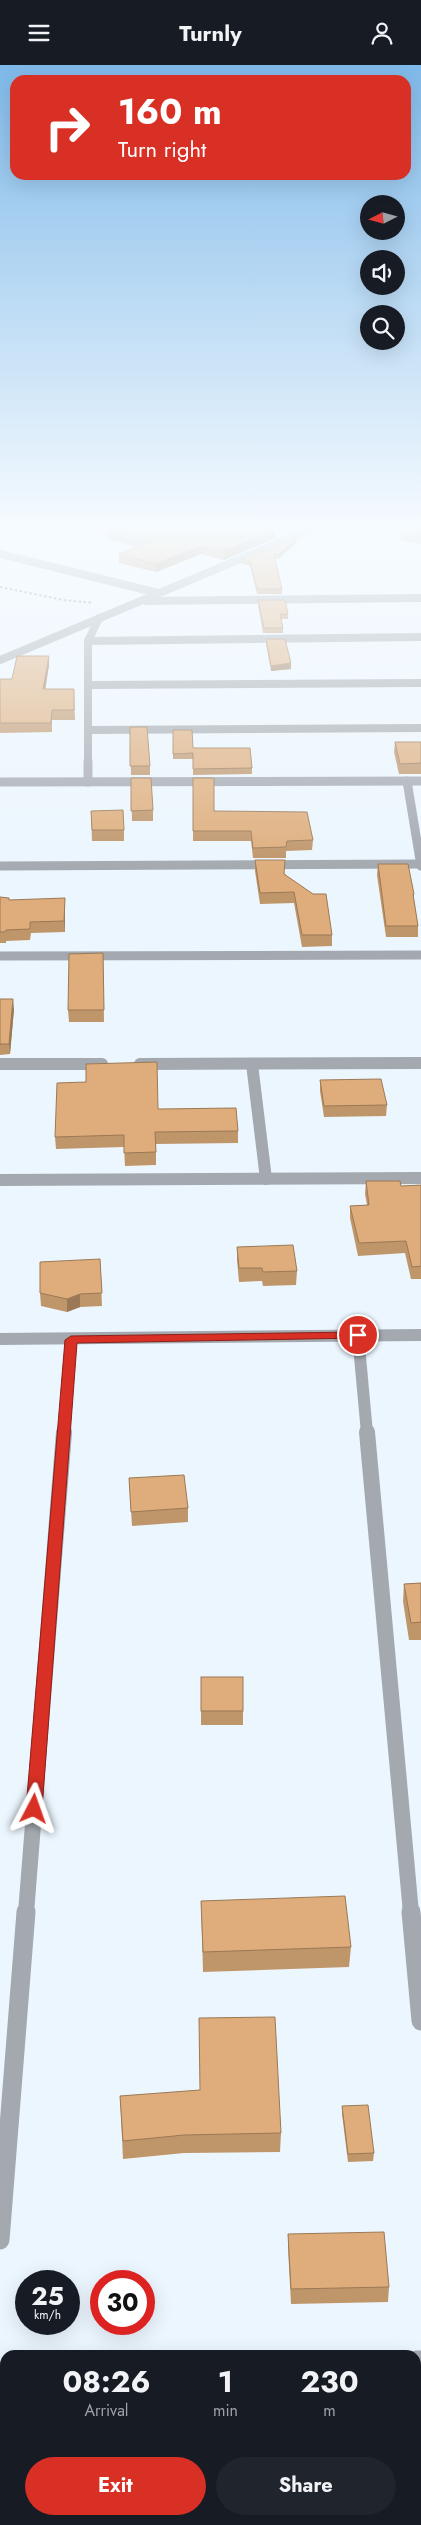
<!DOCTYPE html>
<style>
body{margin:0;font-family:Jost,sans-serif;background:#20242c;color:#f1f3f6;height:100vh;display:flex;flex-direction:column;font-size:19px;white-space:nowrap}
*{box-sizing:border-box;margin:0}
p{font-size:16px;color:#9ea1a6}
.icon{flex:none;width:28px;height:28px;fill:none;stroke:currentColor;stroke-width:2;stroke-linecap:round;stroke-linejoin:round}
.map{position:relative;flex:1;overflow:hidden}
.side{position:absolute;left:0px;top:2285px;width:421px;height:175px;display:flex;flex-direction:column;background:#171b24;border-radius:15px 15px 0 0;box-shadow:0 5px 20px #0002}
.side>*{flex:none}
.top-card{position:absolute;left:10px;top:10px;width:401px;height:105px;border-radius:15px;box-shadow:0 5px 20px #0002;background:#d93025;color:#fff;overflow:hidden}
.needle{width:32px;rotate:264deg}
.buttons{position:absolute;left:360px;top:130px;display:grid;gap:10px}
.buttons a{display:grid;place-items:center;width:45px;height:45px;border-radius:50%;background:#171b24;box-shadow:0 5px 20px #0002;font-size:25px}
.speed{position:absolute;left:15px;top:2205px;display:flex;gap:10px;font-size:25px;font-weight:700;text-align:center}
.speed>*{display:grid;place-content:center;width:65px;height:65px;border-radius:50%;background:#171b24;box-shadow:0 5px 20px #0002;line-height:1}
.speed small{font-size:12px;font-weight:400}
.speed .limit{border:8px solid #d22;background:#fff;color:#111}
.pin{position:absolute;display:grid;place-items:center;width:42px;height:42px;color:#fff;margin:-21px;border:2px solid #fff;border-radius:50%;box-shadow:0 1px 5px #0007}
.me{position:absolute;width:55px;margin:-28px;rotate:4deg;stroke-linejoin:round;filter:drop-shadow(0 0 4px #0008)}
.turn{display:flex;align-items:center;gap:18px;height:105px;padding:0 25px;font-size:22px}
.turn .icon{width:65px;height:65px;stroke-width:2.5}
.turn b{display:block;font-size:35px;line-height:42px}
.eta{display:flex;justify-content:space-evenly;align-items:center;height:85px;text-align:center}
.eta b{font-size:30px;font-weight:700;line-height:35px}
.button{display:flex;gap:10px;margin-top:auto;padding:10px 25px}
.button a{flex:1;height:58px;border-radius:30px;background:#d93025;color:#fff;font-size:20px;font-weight:700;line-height:58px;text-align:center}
.button a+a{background:#20242c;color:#f1f3f6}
header{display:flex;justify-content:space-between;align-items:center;height:65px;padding:0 25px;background:#171b24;font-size:22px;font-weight:700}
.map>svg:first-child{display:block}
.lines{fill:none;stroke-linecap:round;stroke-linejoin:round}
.path{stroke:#848c92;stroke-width:2;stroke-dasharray:2.5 2.5;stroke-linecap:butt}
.minor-far4{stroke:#a3a9af;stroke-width:8}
.minor-far3{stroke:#a3a9af;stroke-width:9}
.minor-far2{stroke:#a3a9af;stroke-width:12}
.minor-far1{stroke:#a3a9af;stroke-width:16}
.minor{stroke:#a3a9af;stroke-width:19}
.wall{fill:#bf956a}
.shaded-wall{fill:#9b7956}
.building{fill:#dead7b;stroke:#9b7956}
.route{fill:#d93025;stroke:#8d1f18}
</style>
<header><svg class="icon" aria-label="menu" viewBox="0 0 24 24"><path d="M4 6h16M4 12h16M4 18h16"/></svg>Turnly<svg class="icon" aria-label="person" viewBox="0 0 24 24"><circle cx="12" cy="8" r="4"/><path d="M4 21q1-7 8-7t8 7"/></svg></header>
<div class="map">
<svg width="421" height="2460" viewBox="0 0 421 2460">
<rect width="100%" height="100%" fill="#ecf6fe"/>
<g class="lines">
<path class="path" d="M 0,522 L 64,535 L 93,538"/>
<g class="minor-far4">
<path d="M 0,489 L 158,528"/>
<path d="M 146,536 L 421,533"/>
<path d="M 88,576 L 421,572"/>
<path d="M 0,595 L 309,465"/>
<path d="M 89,620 L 421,618"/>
<path d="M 89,665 L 421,663"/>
<path d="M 88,697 L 88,576 L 99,553"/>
</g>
<g class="minor-far3">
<path d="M 88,696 L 88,717"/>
<path d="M 407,716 L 421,801"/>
<path d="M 0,717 L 421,716"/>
<path d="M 0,801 L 421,799"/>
<path d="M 0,891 L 421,890"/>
</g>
<g class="minor-far2">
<path d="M 0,999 L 102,999"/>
<path d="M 140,999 L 421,998"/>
<path d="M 252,999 L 266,1114"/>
<path d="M 0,1115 L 421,1113"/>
<path d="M 358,1270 L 367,1368"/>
<path d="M 0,1274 L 421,1270"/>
<path d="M 64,1368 L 71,1275"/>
</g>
<g class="minor-far1">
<path d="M 367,1367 L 411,1848"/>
<path d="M 26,1848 L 64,1367"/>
</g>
<g class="minor">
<path d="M 411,1847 L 421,1956"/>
<path d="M 0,2175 L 26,1847"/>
<path d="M 416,2295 L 421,2295"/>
<path d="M 0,2306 L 5,2306"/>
</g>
</g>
<g class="wall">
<path d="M 275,465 L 275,473 L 224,495 L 201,489 L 156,507 L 119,498 L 119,489 L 138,482 L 107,474 L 107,466 Z"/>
<path d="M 421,465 L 421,479 L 401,475 L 401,468 Z"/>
<path d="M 296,474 L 296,478 L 278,494 L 275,494 L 282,524 L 282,529 L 257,529 L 250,501 L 242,499 L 242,494 Z"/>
<path d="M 258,535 L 288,549 L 288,554 L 281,554 L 283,563 L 283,568 L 263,568 L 258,540 Z"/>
<path d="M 266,574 L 291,604 L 271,606 L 266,579 Z"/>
<path d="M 49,591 L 49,600 L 45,624 L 74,624 L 75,655 L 52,655 L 52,667 L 0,668 L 0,614 L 12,614 Z"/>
<path d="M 130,662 L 150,701 L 150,710 L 131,710 Z"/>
<path d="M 173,665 L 193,683 L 252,703 L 252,709 L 193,710 L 193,694 L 173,694 Z"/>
<path d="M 395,677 L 421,677 L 421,709 L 399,709 L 394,687 Z"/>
<path d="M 131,713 L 153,745 L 153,756 L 132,756 Z"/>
<path d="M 193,713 L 214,746 L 313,775 L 312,785 L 286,786 L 286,793 L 253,793 L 251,776 L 193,776 Z"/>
<path d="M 91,746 L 124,765 L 124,776 L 92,776 Z"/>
<path d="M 255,795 L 285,809 L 332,870 L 332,881 L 302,882 L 294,838 L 260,839 L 255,806 Z"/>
<path d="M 378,799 L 414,829 L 414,837 L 418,861 L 418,872 L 386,872 L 377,810 Z"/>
<path d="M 0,832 L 10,835 L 65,844 L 65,867 L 31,868 L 30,875 L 6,876 L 6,878 L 0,878 Z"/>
<path d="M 103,888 L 104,957 L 69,957 L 68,945 Z"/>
<path d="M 0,934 L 14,944 L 10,989 L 0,990 Z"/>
<path d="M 320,1015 L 387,1040 L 386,1051 L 324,1052 L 320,1026 Z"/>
<path d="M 158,1044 L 238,1066 L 238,1078 L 156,1079 L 156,1100 L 125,1101 L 124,1082 L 56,1084 L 55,1072 Z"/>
<path d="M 366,1116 L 401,1121 L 421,1120 L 421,1214 L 411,1214 L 405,1188 L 358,1191 L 350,1153 L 350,1141 L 367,1140 L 365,1129 Z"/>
<path d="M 237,1182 L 297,1206 L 296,1220 L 263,1221 L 262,1216 L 239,1217 L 237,1195 Z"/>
<path d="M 100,1194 L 102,1241 L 80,1242 L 67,1247 L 41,1241 L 40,1228 Z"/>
<path d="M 129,1413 L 188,1443 L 188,1457 L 132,1461 Z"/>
<path d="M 421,1518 L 421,1575 L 409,1575 L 403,1536 L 404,1519 Z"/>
<path d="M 201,1612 L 243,1646 L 243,1660 L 201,1660 Z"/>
<path d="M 201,1836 L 351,1882 L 349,1902 L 203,1907 Z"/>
<path d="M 120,2031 L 281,2068 L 280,2087 L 184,2088 L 123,2094 Z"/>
<path d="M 342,2041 L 374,2088 L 373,2096 L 348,2097 L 342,2049 Z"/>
<path d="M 288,2169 L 389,2222 L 388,2237 L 291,2239 L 288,2183 Z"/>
</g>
<g class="shaded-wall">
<path d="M 275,465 L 275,473 L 224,495 L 224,486 Z"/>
<path d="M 296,474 L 296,478 L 278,494 L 278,490 Z"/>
<path d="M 201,481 L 201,489 L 156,507 L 155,499 Z"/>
<path d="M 49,591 L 49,600 L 44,633 L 43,624 Z"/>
<path d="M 291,598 L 291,604 L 271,606 L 271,601 Z"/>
<path d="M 65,833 L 65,867 L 64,856 Z"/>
<path d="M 13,934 L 14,944 L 10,989 L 9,979 Z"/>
<path d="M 80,1229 L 80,1242 L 67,1247 L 67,1234 Z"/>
</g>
<g class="building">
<path d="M 110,465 L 275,465 L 224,486 L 201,481 L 155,499 L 119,489 L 152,476 L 107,466 Z"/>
<path d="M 408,465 L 421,465 L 421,473 L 401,468 Z"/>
<path d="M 296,474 L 278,490 L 274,489 L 282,524 L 257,524 L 250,496 L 242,494 Z"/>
<path d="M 258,535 L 285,535 L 288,549 L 280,549 L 283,563 L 264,563 Z"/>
<path d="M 266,574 L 285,574 L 291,598 L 271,601 Z"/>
<path d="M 17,591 L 49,591 L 43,624 L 74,624 L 74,645 L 52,645 L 51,658 L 0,658 L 0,614 L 12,614 Z"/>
<path d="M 130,662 L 147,662 L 150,701 L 130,701 Z"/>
<path d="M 173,665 L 192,665 L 193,683 L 250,683 L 252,703 L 193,704 L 193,688 L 173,689 Z"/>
<path d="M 395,677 L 421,677 L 421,698 L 400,699 Z"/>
<path d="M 131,713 L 151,713 L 153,745 L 131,746 Z"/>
<path d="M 193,713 L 214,713 L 214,746 L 307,747 L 313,775 L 287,776 L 286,782 L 253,783 L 251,766 L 193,766 Z"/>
<path d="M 123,745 L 124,765 L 92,765 L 91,746 Z"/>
<path d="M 255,795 L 285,795 L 284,809 L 313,829 L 326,829 L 332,870 L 302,870 L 294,827 L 260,828 Z"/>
<path d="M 378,799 L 408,799 L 414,829 L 413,829 L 418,861 L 386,861 Z"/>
<path d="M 0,832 L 9,833 L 9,835 L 65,833 L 64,856 L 30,857 L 30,864 L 6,865 L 5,867 L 0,867 Z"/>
<path d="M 103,888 L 104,945 L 68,945 L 69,889 Z"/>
<path d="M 0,934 L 13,934 L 9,979 L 0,979 Z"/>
<path d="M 157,997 L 158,1044 L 236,1043 L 238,1066 L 155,1067 L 156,1087 L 124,1088 L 124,1070 L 55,1072 L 57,1018 L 86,1017 L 86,999 Z"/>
<path d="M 381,1014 L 387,1040 L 324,1041 L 320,1015 Z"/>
<path d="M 366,1116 L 400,1116 L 401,1121 L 421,1120 L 421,1201 L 412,1202 L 406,1176 L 359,1178 L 350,1141 L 369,1140 Z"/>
<path d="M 293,1180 L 297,1206 L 263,1207 L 262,1203 L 239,1203 L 237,1182 Z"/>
<path d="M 100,1194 L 102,1228 L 80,1229 L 67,1234 L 40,1228 L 40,1197 Z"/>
<path d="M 184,1410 L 188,1443 L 131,1447 L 129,1413 Z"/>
<path d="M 421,1518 L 421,1557 L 411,1558 L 404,1519 Z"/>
<rect x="201" y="1612" width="42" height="34"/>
<path d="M 345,1831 L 351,1882 L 203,1887 L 201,1836 Z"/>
<path d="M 275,1952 L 281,2068 L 184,2070 L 123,2076 L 120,2031 L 200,2025 L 199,1953 Z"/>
<path d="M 368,2040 L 374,2088 L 348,2089 L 342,2041 Z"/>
<path d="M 384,2167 L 389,2222 L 291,2224 L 288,2169 Z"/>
<rect x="198" y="2455" width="107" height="5"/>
</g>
<linearGradient id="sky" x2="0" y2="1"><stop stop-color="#7fb9e9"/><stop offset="0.57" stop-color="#f6fbff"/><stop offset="1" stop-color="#f6fbff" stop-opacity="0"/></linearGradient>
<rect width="421" height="809" fill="url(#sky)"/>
<path class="route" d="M 358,1267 L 362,1268 L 362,1273 L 77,1278 L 42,1744 L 39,1748 L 29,1748 L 26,1744 L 65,1275 L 71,1271 Z"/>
</svg>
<div class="buttons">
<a><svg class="needle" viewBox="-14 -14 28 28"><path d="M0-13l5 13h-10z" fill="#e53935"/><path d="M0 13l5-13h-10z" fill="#9ea1a6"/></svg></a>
<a><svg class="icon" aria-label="sound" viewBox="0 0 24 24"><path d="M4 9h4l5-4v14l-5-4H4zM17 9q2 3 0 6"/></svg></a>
<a><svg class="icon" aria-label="search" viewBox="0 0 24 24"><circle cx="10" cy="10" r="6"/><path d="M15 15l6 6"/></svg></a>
</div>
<div class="speed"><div>25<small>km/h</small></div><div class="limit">30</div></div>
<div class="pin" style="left:358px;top:1270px;background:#d93025"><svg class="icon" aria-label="arrive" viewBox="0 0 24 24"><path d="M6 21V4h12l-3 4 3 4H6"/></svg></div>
<svg class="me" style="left:34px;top:1744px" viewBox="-20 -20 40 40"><path d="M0-17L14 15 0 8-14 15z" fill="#d93025" stroke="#fff" stroke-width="4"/></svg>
<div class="top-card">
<div class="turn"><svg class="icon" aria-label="right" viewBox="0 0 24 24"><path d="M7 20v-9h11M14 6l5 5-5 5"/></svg><div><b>160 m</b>Turn right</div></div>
</div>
<section class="side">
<div class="eta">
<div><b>08:26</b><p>Arrival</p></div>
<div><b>1</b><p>min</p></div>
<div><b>230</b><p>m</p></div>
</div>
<div class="button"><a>Exit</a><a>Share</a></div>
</section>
</div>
